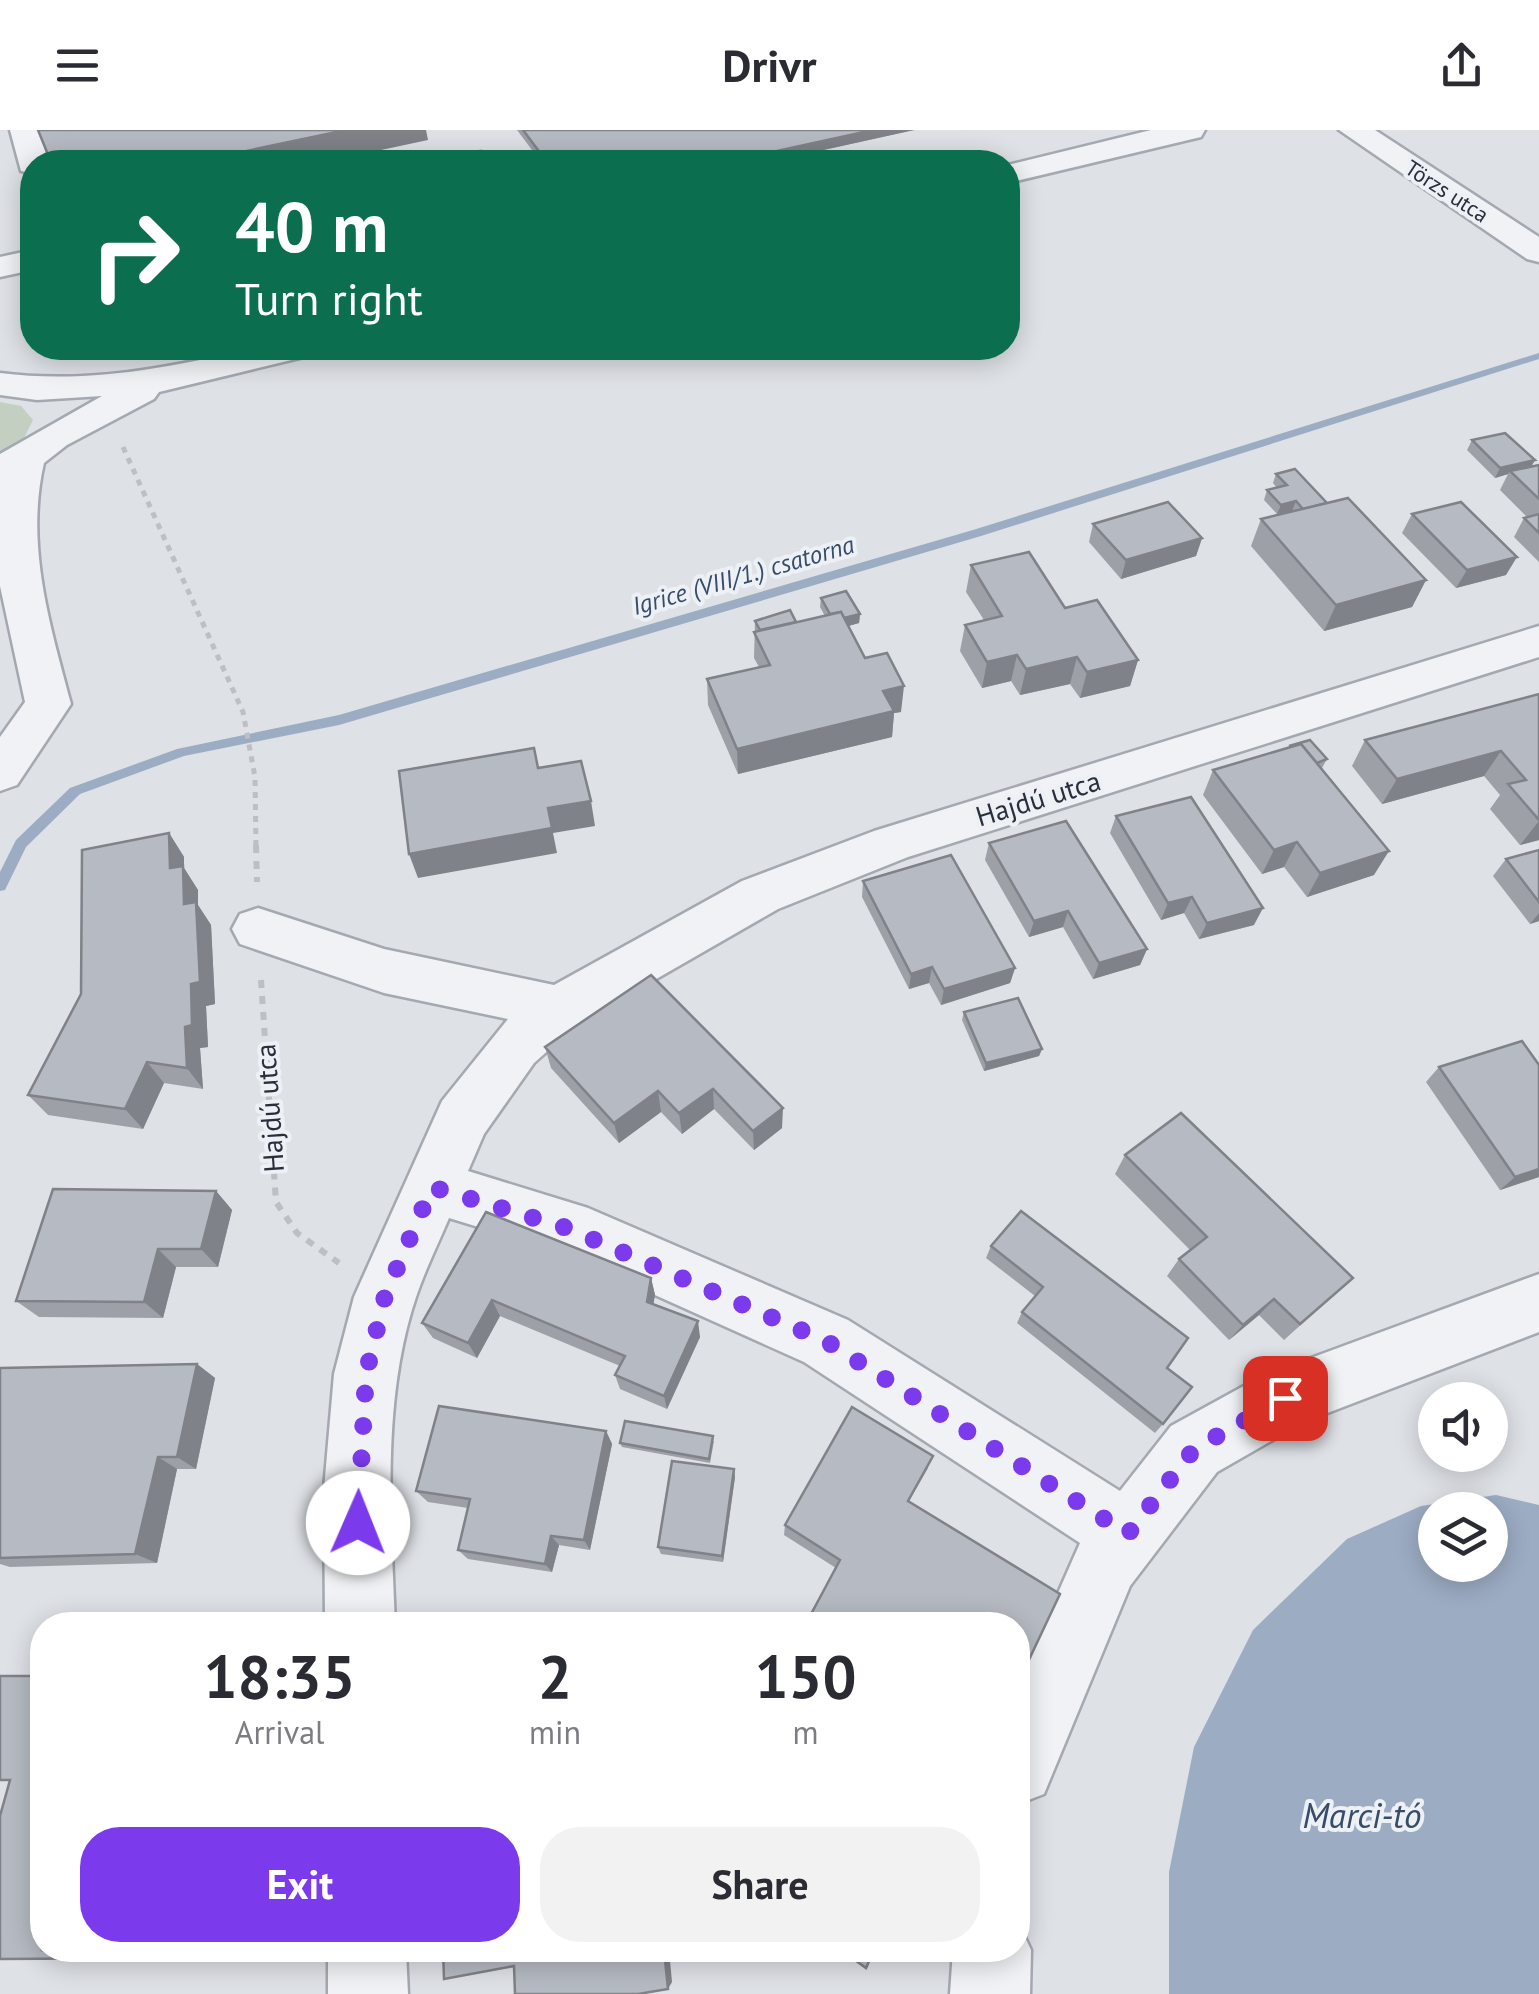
<!DOCTYPE html>
<meta charset="utf-8">
<style>
body{margin:0;font-family:"PT Sans",sans-serif;background:#f2f2f3;color:#2b2b33;height:100vh;display:flex;flex-direction:column;font-size:38px;white-space:nowrap}
*{box-sizing:border-box;margin:0}
p{font-size:32px;color:#7c7c81}
.icon{flex:none;width:55px;height:55px;fill:none;stroke:currentColor;stroke-width:2;stroke-linecap:round;stroke-linejoin:round}
.map{position:relative;flex:1;overflow:hidden}
.details{position:absolute;left:30px;top:1482px;width:1000px;height:350px;display:flex;flex-direction:column;background:#fff;border-radius:40px;box-shadow:0 5px 25px #0003}
.details>*{flex:none}
.hud{position:absolute;left:20px;top:20px;width:1000px;height:210px;border-radius:40px;box-shadow:0 5px 25px #0003;background:#0b6e4f;color:#fff;overflow:hidden}
.buttons{position:absolute;left:1418px;top:1252px;display:grid;gap:20px}
.buttons a{display:grid;place-items:center;width:90px;height:90px;border-radius:50%;background:#fff;box-shadow:0 5px 25px #0003;font-size:50px}
.pin{position:absolute;display:grid;place-items:center;width:85px;height:85px;color:#fff;margin:-42px;border-radius:20px;box-shadow:0 5px 15px #0006}
.me{position:absolute;width:110px;margin:-55px;rotate:1deg;stroke-linejoin:round;filter:drop-shadow(0 0 8px #0008)}
.turn{display:flex;align-items:center;gap:35px;height:210px;padding:0 50px;font-size:45px}
.turn .icon{width:130px;height:130px;stroke-width:2.5}
.turn b{display:block;font-size:70px;line-height:85px}
.eta{display:flex;justify-content:space-evenly;align-items:center;height:170px;text-align:center}
.eta b{font-size:60px;font-weight:700;line-height:70px}
.action{display:flex;gap:20px;margin-top:auto;padding:20px 50px}
.action a{flex:1;height:115px;border-radius:40px;background:#7c3aed;color:#fff;font-size:40px;font-weight:700;line-height:115px;text-align:center}
.action a+a{background:#f2f2f3;color:#2b2b33}
header{display:flex;justify-content:space-between;align-items:center;height:130px;padding:0 50px;background:#fff;font-size:45px;font-weight:700}
.map>svg:first-child{display:block}
.green{fill:#c3cfc0}
.water{fill:#9cacc3;fill-rule:evenodd}
.lines{fill:none;stroke-linecap:round;stroke-linejoin:round}
.stream{fill:#9cacc3;fill-rule:evenodd}
.minor-casing{stroke:#a4a8b0;stroke-width:5}
.path-far1{stroke:#bcbfc5;stroke-width:5;stroke-dasharray:6 6;stroke-linecap:butt}
.path{stroke:#bcbfc5;stroke-width:6;stroke-dasharray:8 8;stroke-linecap:butt}
.minor{fill:#f0f2f5;fill-rule:evenodd}
.wall{fill:#9da0a7}
.shaded-wall{fill:#7f8288}
.building{fill:#b6bac2;stroke:#7f8288;stroke-width:2.5}
.route{stroke:#7c3aed;stroke-width:18;stroke-dasharray:0 32.4}
.labels{text-anchor:middle;dominant-baseline:central;stroke-width:8;stroke-linejoin:round;paint-order:stroke}
.far-street-label{font-size:22px;fill:#292e3c;stroke:#edf0f4}
.far-water-label{font-size:25px;font-style:italic;fill:#374b6b;stroke:#edf0f4}
.street-label{font-size:28px;fill:#292e3c;stroke:#edf0f4}
.near-water-label{font-size:35px;font-style:italic;fill:#374b6b;stroke:#edf0f4}
</style>
<header><svg class="icon" aria-label="menu" viewBox="0 0 24 24"><path d="M4 6h16M4 12h16M4 18h16"/></svg>Drivr<svg class="icon" aria-label="share" viewBox="0 0 24 24"><path d="M12 15V3M7 8l5-5 5 5M5 13v7h14v-7"/></svg></header>
<div class="map">
<svg width="1539" height="1864" viewBox="0 0 1539 1864">
<rect width="100%" height="100%" fill="#dee1e6"/>
<path class="green" d="M 0,272 L 21,276 L 33,290 L 23,310 L 0,322 Z"/>
<path class="water" d="M 1496,1365 L 1539,1375 L 1539,1864 L 1169,1864 L 1169,1742 L 1194,1617 L 1253,1500 L 1347,1409 L 1421,1376 ZM 1435,1380 L 1490,1380 L 1490,1435 L 1435,1435 Z"/>
<g class="lines">
<path class="stream" d="M 1539,223 L 1539,229 L 981,406 L 339,595 L 184,626 L 80,664 L 26,717 L 5,760 L 0,761 L 0,742 L 16,710 L 70,658 L 177,619 L 339,585 L 973,400 Z"/>
<defs>
<g id="minor">
<path d="M 10,0 L 40,0 L 48,32 L 32,32 L 32,43 L 21,41 Z"/>
<path d="M 1151,0 L 1205,0 L 1201,7 L 1008,53 L 1008,35 Z"/>
<path d="M 1339,0 L 1375,0 L 1539,107 L 1539,132 L 1527,129 Z"/>
<path d="M 481,22 L 492,25 L 497,32 L 463,32 L 468,25 Z"/>
<path d="M 32,120 L 32,140 L 0,147 L 0,127 Z"/>
<path d="M 253,218 L 313,218 L 308,226 L 159,262 L 154,269 L 67,315 L 44,333 C 25,415 50,495 71,574 L 17,655 L 0,661 L 0,607 L 25,572 L 0,456 L 0,324 L 102,266 L 37,270 L 0,265 L 0,243 C 85,254 170,238 253,218 Z"/>
<path d="M 1539,496 L 1539,527 L 908,727 L 778,779 L 578,894 L 534,933 L 484,1004 L 468,1041 L 588,1078 L 848,1190 L 1120,1361 L 1171,1296 L 1262,1246 L 1539,1144 L 1539,1202 L 1304,1292 L 1217,1342 L 1130,1456 L 1044,1664 L 1018,1674 L 1018,1554 L 1080,1413 L 804,1232 L 557,1121 L 449,1088 C 438,1114 425,1140 416,1167 C 381,1271 391,1387 395,1495 L 325,1495 L 324,1359 L 334,1244 L 354,1167 L 442,971 L 508,889 L 384,863 L 240,814 L 232,799 L 240,784 L 258,778 L 384,819 L 554,855 L 742,751 L 874,701 Z"/>
<path d="M 1018,1792 L 1031,1820 L 1030,1864 L 950,1864 L 953,1820 L 1018,1820 Z"/>
<path d="M 328,1820 L 406,1820 L 408,1864 L 328,1864 Z"/>
</g>
</defs>
<use href="#minor" class="minor-casing"/>
<path class="path-far1" d="M 123,317 L 243,582 L 255,647 L 256,718"/>
<g class="path">
<path d="M 256,715 L 257,752"/>
<path d="M 261,850 L 276,1072 L 297,1103 L 339,1133"/>
</g>
<use href="#minor" class="minor"/>
</g>
<g class="wall">
<path d="M 517,0 L 914,0 L 769,32 L 541,32 Z"/>
<path d="M 1472,310 L 1535,330 L 1531,337 L 1539,335 L 1539,432 L 1514,407 L 1524,388 L 1527,387 L 1500,360 L 1508,344 L 1495,348 L 1467,320 Z"/>
<path d="M 1276,344 L 1327,373 L 1426,450 L 1412,477 L 1324,501 L 1251,416 L 1261,389 L 1293,381 L 1277,384 L 1264,370 L 1267,360 L 1277,358 L 1273,353 Z"/>
<path d="M 1412,384 L 1506,445 L 1456,458 L 1402,403 Z"/>
<path d="M 1093,394 L 1202,408 L 1196,426 L 1121,449 L 1089,412 Z"/>
<path d="M 971,435 L 1065,478 L 1138,530 L 1130,556 L 1080,568 L 1070,554 L 1020,565 L 1011,551 L 982,558 L 960,521 L 965,495 L 984,490 L 966,462 Z"/>
<path d="M 821,468 L 860,484 L 859,493 L 848,496 L 865,528 L 901,582 L 894,583 L 892,607 L 738,644 L 708,575 L 707,549 L 759,537 L 754,528 L 755,491 L 796,492 L 825,486 L 820,477 Z"/>
<path d="M 1539,564 L 1539,710 L 1520,715 L 1490,679 L 1500,665 L 1484,646 L 1382,674 L 1352,636 L 1365,610 Z"/>
<path d="M 1327,629 L 1322,638 L 1374,745 L 1307,767 L 1284,737 L 1262,744 L 1203,665 L 1213,640 Z"/>
<path d="M 1116,686 L 1254,795 L 1199,809 L 1184,783 L 1161,790 L 1110,703 Z"/>
<path d="M 169,703 L 184,727 L 184,738 L 198,760 L 198,775 L 211,795 L 215,874 L 206,876 L 208,917 L 200,918 L 203,959 L 164,953 L 143,999 L 48,985 L 28,965 Z"/>
<path d="M 989,713 L 1147,819 L 1140,835 L 1093,849 L 1063,797 L 1029,807 L 985,730 Z"/>
<path d="M 1539,720 L 1539,791 L 1530,794 L 1493,746 L 1506,729 Z"/>
<path d="M 863,751 L 1015,838 L 1010,853 L 941,875 L 929,853 L 909,859 L 862,767 Z"/>
<path d="M 651,845 L 782,998 L 754,1020 L 714,979 L 682,1004 L 661,982 L 619,1013 L 551,938 L 545,917 Z"/>
<path d="M 964,882 L 1042,919 L 1039,926 L 984,941 L 962,890 Z"/>
<path d="M 1539,935 L 1539,1047 L 1500,1060 L 1426,952 L 1439,937 Z"/>
<path d="M 1125,1025 L 1353,1148 L 1284,1210 L 1259,1185 L 1229,1210 L 1167,1146 L 1179,1129 L 1190,1120 L 1115,1044 Z"/>
<path d="M 216,1061 L 232,1080 L 218,1137 L 176,1137 L 163,1188 L 39,1187 L 16,1171 Z"/>
<path d="M 486,1082 L 651,1148 L 655,1165 L 653,1174 L 700,1207 L 667,1279 L 620,1259 L 615,1245 L 620,1236 L 500,1186 L 477,1228 L 433,1208 L 422,1193 Z"/>
<path d="M 991,1116 L 1167,1238 L 1163,1294 L 1155,1303 L 1017,1193 L 1022,1182 L 1035,1166 L 986,1128 Z"/>
<path d="M 197,1234 L 215,1248 L 196,1339 L 177,1339 L 157,1433 L 10,1437 L 0,1434 L 0,1238 Z"/>
<path d="M 606,1301 L 612,1314 L 590,1420 L 559,1415 L 552,1442 L 468,1429 L 458,1420 L 468,1378 L 428,1372 L 416,1361 Z"/>
<path d="M 714,1311 L 710,1333 L 622,1317 L 620,1313 Z"/>
<path d="M 928,1338 L 909,1371 L 1018,1495 L 811,1495 L 808,1493 L 810,1486 L 836,1438 L 784,1405 L 785,1395 Z"/>
<path d="M 735,1347 L 723,1432 L 661,1424 L 658,1417 Z"/>
</g>
<g class="shaded-wall">
<path d="M 346,0 L 426,0 L 428,10 L 325,32 L 194,32 Z"/>
<path d="M 873,0 L 914,0 L 769,32 L 727,32 Z"/>
<path d="M 1535,330 L 1529,340 L 1510,341 L 1508,344 L 1495,348 L 1500,338 Z"/>
<path d="M 1296,371 L 1292,381 L 1277,384 L 1281,375 Z"/>
<path d="M 1202,408 L 1196,426 L 1121,449 L 1126,430 Z"/>
<path d="M 1517,427 L 1506,445 L 1456,458 L 1467,440 Z"/>
<path d="M 1426,450 L 1412,477 L 1324,501 L 1336,475 Z"/>
<path d="M 860,484 L 859,493 L 834,500 L 834,490 Z"/>
<path d="M 1017,525 L 1011,551 L 982,558 L 987,532 Z"/>
<path d="M 1077,527 L 1070,554 L 1020,565 L 1026,539 Z"/>
<path d="M 1138,530 L 1130,556 L 1080,568 L 1087,542 Z"/>
<path d="M 904,556 L 901,582 L 894,583 L 892,607 L 738,644 L 737,619 L 883,561 Z"/>
<path d="M 1501,621 L 1484,646 L 1382,674 L 1397,649 Z"/>
<path d="M 591,671 L 595,696 L 553,703 L 557,723 L 418,748 L 409,724 L 548,678 Z"/>
<path d="M 1539,691 L 1539,710 L 1520,715 Z"/>
<path d="M 169,703 L 184,727 L 184,738 L 198,760 L 198,775 L 211,795 L 215,874 L 206,876 L 208,917 L 200,918 L 203,959 L 187,938 L 185,897 L 170,738 Z"/>
<path d="M 1297,712 L 1284,737 L 1262,744 L 1274,720 Z"/>
<path d="M 1389,721 L 1374,745 L 1307,767 L 1320,743 Z"/>
<path d="M 1192,767 L 1184,783 L 1161,790 L 1168,773 Z"/>
<path d="M 1263,778 L 1254,795 L 1199,809 L 1207,793 Z"/>
<path d="M 1068,781 L 1063,797 L 1029,807 L 1034,791 Z"/>
<path d="M 1539,783 L 1539,791 L 1530,794 Z"/>
<path d="M 1147,819 L 1140,835 L 1093,849 L 1099,833 Z"/>
<path d="M 932,837 L 929,853 L 909,859 L 911,844 Z"/>
<path d="M 1015,838 L 1010,853 L 941,875 L 944,859 Z"/>
<path d="M 1042,919 L 1039,926 L 984,941 L 986,933 Z"/>
<path d="M 147,932 L 164,953 L 143,999 L 125,979 Z"/>
<path d="M 713,959 L 714,979 L 682,1004 L 679,983 Z"/>
<path d="M 658,961 L 661,982 L 619,1013 L 614,993 Z"/>
<path d="M 783,978 L 782,998 L 754,1020 L 753,1001 Z"/>
<path d="M 1539,1039 L 1539,1047 L 1500,1060 L 1515,1047 Z"/>
<path d="M 216,1061 L 232,1080 L 218,1137 L 201,1119 Z"/>
<path d="M 158,1119 L 176,1137 L 163,1188 L 144,1172 Z"/>
<path d="M 651,1148 L 655,1165 L 651,1188 L 647,1172 Z"/>
<path d="M 1274,1169 L 1259,1185 L 1229,1210 L 1243,1195 Z"/>
<path d="M 492,1170 L 500,1186 L 477,1228 L 468,1213 Z"/>
<path d="M 698,1191 L 700,1207 L 667,1279 L 664,1266 Z"/>
<path d="M 197,1234 L 215,1248 L 196,1339 L 177,1327 Z"/>
<path d="M 606,1301 L 612,1314 L 590,1420 L 584,1410 Z"/>
<path d="M 158,1327 L 177,1339 L 157,1433 L 135,1424 Z"/>
<path d="M 734,1339 L 735,1347 L 723,1432 L 722,1426 Z"/>
<path d="M 551,1406 L 559,1415 L 552,1442 L 545,1434 Z"/>
<path d="M 160,1820 L 183,1820 L 182,1823 L 159,1828 Z"/>
<path d="M 664,1820 L 669,1820 L 672,1852 L 668,1859 Z"/>
</g>
<g class="building">
<path d="M 38,0 L 346,0 L 194,32 L 51,32 Z"/>
<path d="M 523,0 L 873,0 L 727,32 L 547,32 Z"/>
<path d="M 1505,303 L 1535,330 L 1500,338 L 1472,310 Z"/>
<path d="M 1539,335 L 1539,369 L 1510,341 Z"/>
<path d="M 1295,339 L 1327,373 L 1303,379 L 1296,371 L 1281,375 L 1267,360 L 1287,355 L 1276,344 Z"/>
<path d="M 1348,368 L 1426,450 L 1336,475 L 1261,389 Z"/>
<path d="M 1168,372 L 1202,408 L 1126,430 L 1093,394 Z"/>
<path d="M 1461,372 L 1517,427 L 1467,440 L 1412,384 Z"/>
<path d="M 1539,384 L 1539,403 L 1524,388 Z"/>
<path d="M 1029,422 L 1065,478 L 1097,470 L 1138,530 L 1087,542 L 1077,527 L 1026,539 L 1017,525 L 987,532 L 965,495 L 1002,486 L 971,435 Z"/>
<path d="M 846,461 L 860,484 L 844,488 L 841,482 L 830,484 L 821,468 Z"/>
<path d="M 790,480 L 796,492 L 760,500 L 755,491 Z"/>
<path d="M 841,482 L 865,528 L 887,523 L 904,556 L 883,561 L 894,581 L 737,619 L 707,549 L 770,535 L 754,502 Z"/>
<path d="M 1539,564 L 1539,690 L 1508,654 L 1526,650 L 1501,621 L 1397,649 L 1365,610 Z"/>
<path d="M 1310,610 L 1327,629 L 1317,633 L 1301,614 L 1289,616 Z"/>
<path d="M 1301,614 L 1389,721 L 1320,743 L 1297,712 L 1274,720 L 1213,640 Z"/>
<path d="M 534,618 L 538,638 L 581,631 L 591,671 L 548,678 L 552,698 L 409,724 L 399,641 Z"/>
<path d="M 1191,667 L 1263,778 L 1207,793 L 1192,767 L 1168,773 L 1116,686 Z"/>
<path d="M 1066,691 L 1147,819 L 1099,833 L 1068,781 L 1034,791 L 989,713 Z"/>
<path d="M 169,703 L 170,738 L 183,736 L 184,774 L 196,772 L 200,852 L 191,854 L 192,895 L 185,897 L 187,938 L 147,932 L 125,979 L 28,965 L 81,864 L 82,720 Z"/>
<path d="M 1539,720 L 1539,772 L 1506,729 Z"/>
<path d="M 951,725 L 1015,838 L 944,859 L 932,837 L 911,844 L 863,751 Z"/>
<path d="M 651,845 L 783,978 L 753,1001 L 713,959 L 679,983 L 658,961 L 614,993 L 545,917 Z"/>
<path d="M 1018,868 L 1042,919 L 986,933 L 964,882 Z"/>
<path d="M 1522,911 L 1539,935 L 1539,1039 L 1515,1047 L 1439,937 Z"/>
<path d="M 1181,983 L 1353,1148 L 1300,1194 L 1274,1169 L 1243,1195 L 1179,1129 L 1207,1107 L 1125,1025 Z"/>
<path d="M 53,1059 L 216,1061 L 201,1119 L 158,1119 L 144,1172 L 16,1171 Z"/>
<path d="M 1021,1081 L 1188,1208 L 1167,1238 L 1192,1257 L 1163,1294 L 1022,1182 L 1043,1157 L 991,1116 Z"/>
<path d="M 486,1082 L 651,1148 L 647,1172 L 698,1191 L 664,1266 L 615,1245 L 625,1226 L 492,1170 L 468,1213 L 422,1193 Z"/>
<path d="M 197,1234 L 177,1327 L 158,1327 L 135,1424 L 0,1428 L 0,1238 Z"/>
<path d="M 439,1276 L 606,1301 L 584,1410 L 551,1406 L 545,1434 L 458,1420 L 470,1369 L 416,1361 Z"/>
<path d="M 852,1277 L 933,1326 L 908,1371 L 1060,1464 L 1018,1553 L 1018,1495 L 824,1495 L 810,1486 L 840,1430 L 785,1395 Z"/>
<path d="M 625,1291 L 713,1306 L 709,1329 L 620,1313 Z"/>
<path d="M 672,1331 L 734,1339 L 722,1426 L 658,1417 Z"/>
<path d="M 0,1546 L 42,1546 L 42,1820 L 160,1820 L 159,1828 L 0,1829 L 0,1686 L 10,1650 L 0,1650 Z"/>
<path d="M 443,1820 L 664,1820 L 668,1859 L 638,1864 L 515,1864 L 514,1836 L 444,1849 Z"/>
<path d="M 841,1820 L 874,1820 L 866,1838 Z"/>
</g>
<g class="lines">
<path class="route" d="M 358,1393 L 366,1244 L 385,1166 L 432,1057 L 567,1098 L 826,1211 L 1128,1404 L 1194,1319 L 1285,1268"/>
</g>
<g class="labels">
<g class="far-street-label">
<text transform="translate(1447 61) rotate(33)">Törzs utca</text>
</g>
<g class="far-water-label">
<text transform="translate(743 445) rotate(-16)">Igrice (VIII/1.) csatorna</text>
</g>
<g class="street-label">
<text transform="translate(1038 668) rotate(-17)">Hajdú utca</text>
<text transform="translate(269 978) rotate(-94)">Hajdú utca</text>
</g>
<g class="near-water-label">
<text x="1362" y="1685">Marci-tó</text>
</g>
</g>
</svg>
<div class="buttons">
<a><svg class="icon" aria-label="sound" viewBox="0 0 24 24"><path d="M4 9h4l5-4v14l-5-4H4zM17 9q2 3 0 6"/></svg></a>
<a><svg class="icon" aria-label="layers" viewBox="0 0 24 24"><path d="M12 4l9 5-9 5-9-5zM3 14l9 5 9-5"/></svg></a>
</div>
<div class="pin" style="left:1285px;top:1268px;background:#d93025"><svg class="icon" aria-label="arrive" viewBox="0 0 24 24"><path d="M6 21V4h12l-3 4 3 4H6"/></svg></div>
<svg class="me" style="left:358px;top:1393px" viewBox="-20 -20 40 40"><circle r="19" fill="#fff"/><path d="M0-13L10 11 0 6-10 11z" fill="#7c3aed"/></svg>
<div class="hud">
<div class="turn"><svg class="icon" aria-label="right" viewBox="0 0 24 24"><path d="M7 20v-9h11M14 6l5 5-5 5"/></svg><div><b>40 m</b>Turn right</div></div>
</div>
<section class="details">
<div class="eta">
<div><b>18:35</b><p>Arrival</p></div>
<div><b>2</b><p>min</p></div>
<div><b>150</b><p>m</p></div>
</div>
<div class="action"><a>Exit</a><a>Share</a></div>
</section>
</div>
